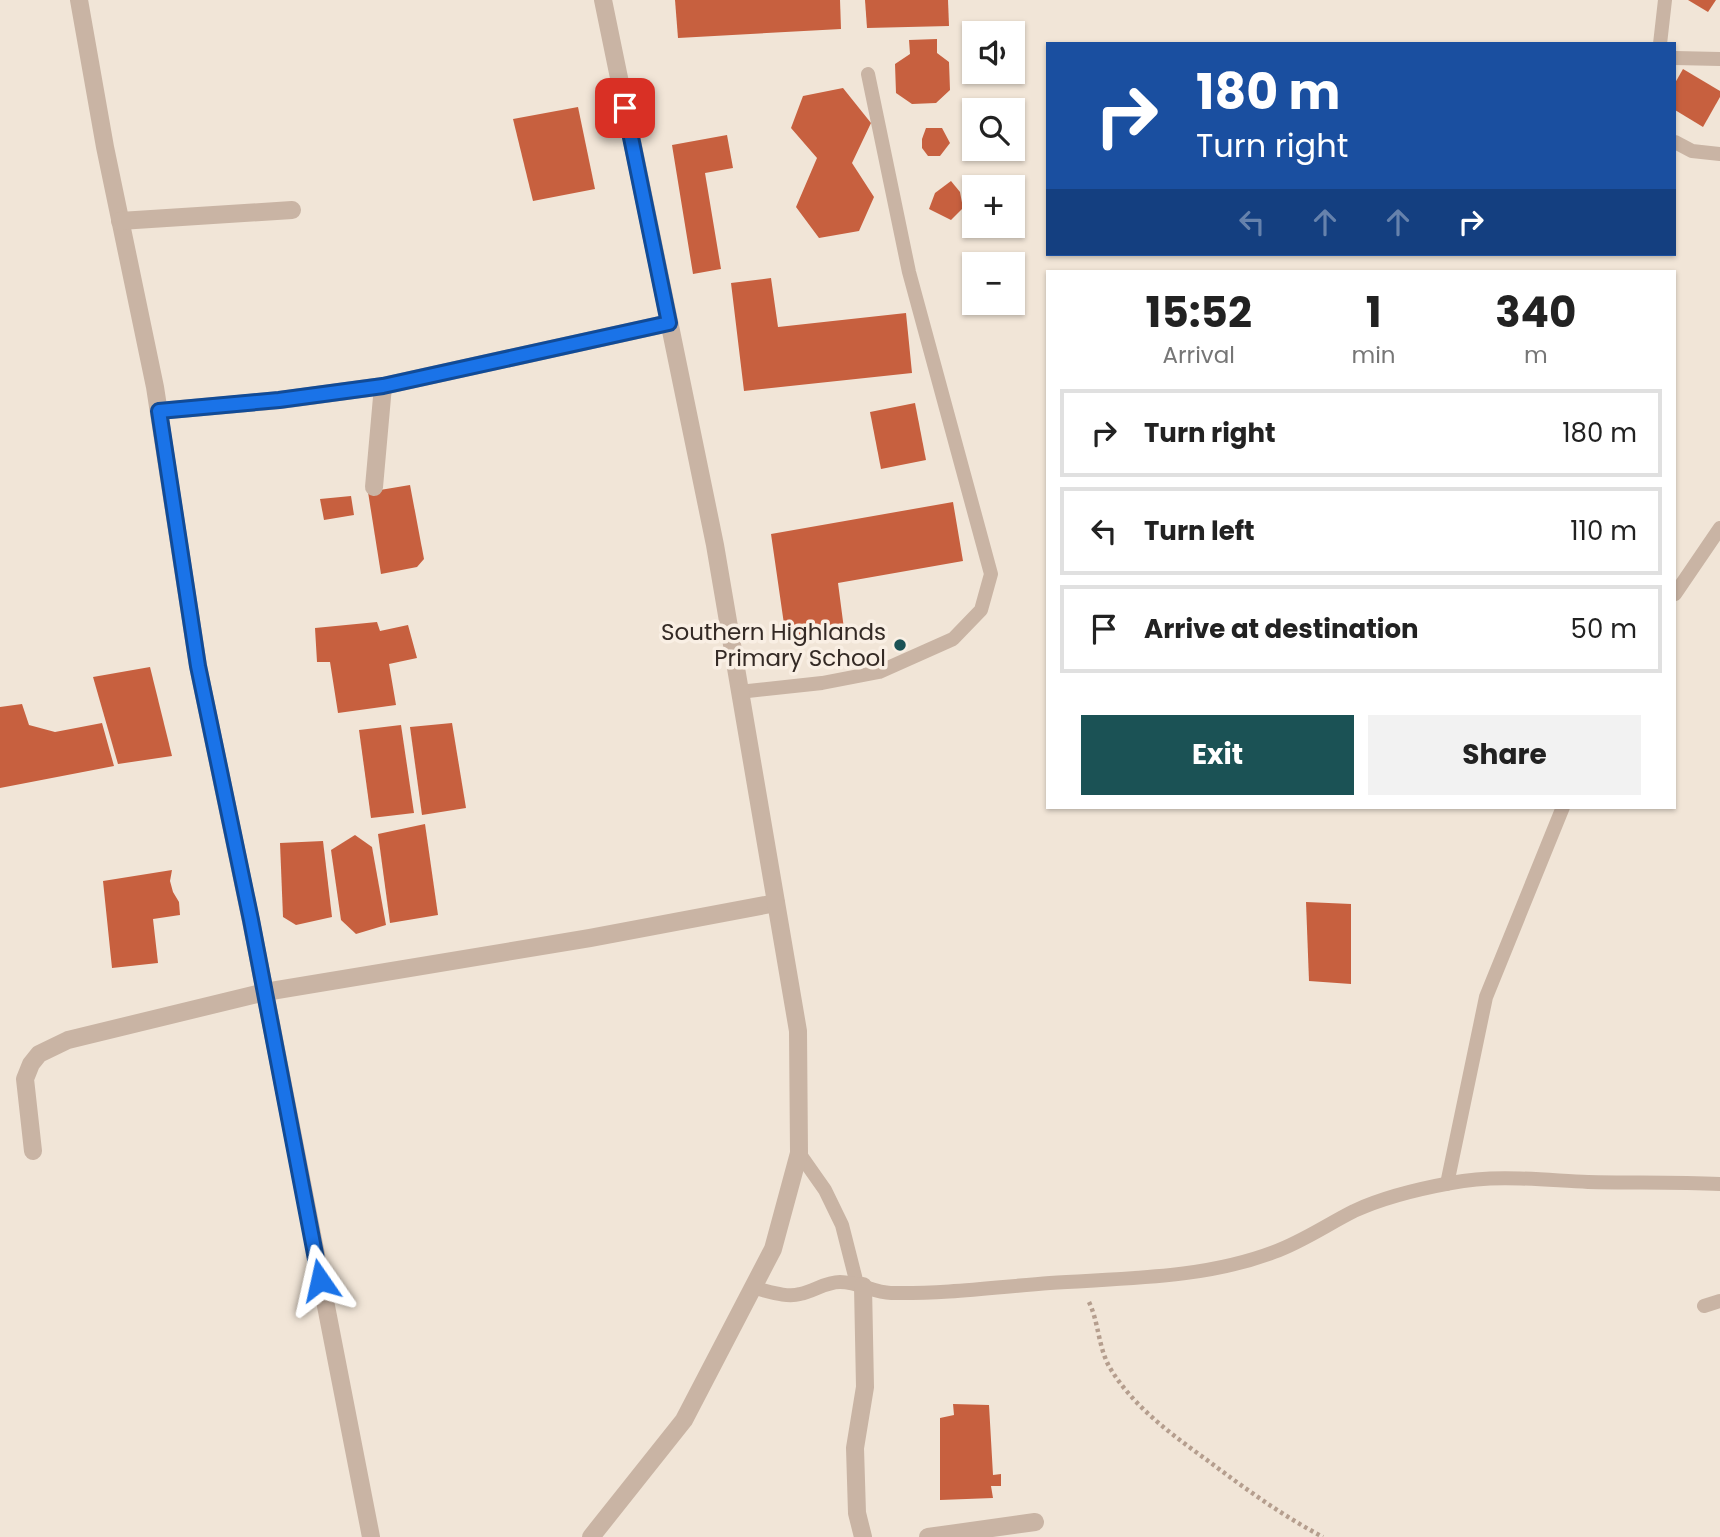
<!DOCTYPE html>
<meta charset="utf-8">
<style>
body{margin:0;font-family:Poppins,sans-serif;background:#f2f2f2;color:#222;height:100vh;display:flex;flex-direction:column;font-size:26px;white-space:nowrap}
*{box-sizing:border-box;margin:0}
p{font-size:23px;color:#767676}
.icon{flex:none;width:38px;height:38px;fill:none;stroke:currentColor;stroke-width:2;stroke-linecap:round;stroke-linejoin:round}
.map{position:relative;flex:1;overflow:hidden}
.drawer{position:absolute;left:1046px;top:270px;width:630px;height:539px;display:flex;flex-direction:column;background:#fff;border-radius:0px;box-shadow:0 2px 5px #0004}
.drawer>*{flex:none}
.top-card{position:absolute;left:1046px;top:42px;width:630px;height:214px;border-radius:0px;box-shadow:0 2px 5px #0004;background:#1a4fa0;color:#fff;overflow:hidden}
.controls{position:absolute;left:962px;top:21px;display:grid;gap:14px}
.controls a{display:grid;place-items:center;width:63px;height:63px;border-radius:0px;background:#fff;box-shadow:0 2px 5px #0004;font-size:35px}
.pin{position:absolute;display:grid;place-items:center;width:60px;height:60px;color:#fff;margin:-30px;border-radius:14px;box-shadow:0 4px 10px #0006}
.me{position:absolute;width:77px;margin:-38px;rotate:349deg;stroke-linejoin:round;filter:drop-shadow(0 0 5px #0008)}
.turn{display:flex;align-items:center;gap:24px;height:147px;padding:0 35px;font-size:32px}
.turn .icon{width:91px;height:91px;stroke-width:2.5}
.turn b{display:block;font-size:49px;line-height:60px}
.lanes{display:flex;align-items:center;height:66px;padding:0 35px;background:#0003;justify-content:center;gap:35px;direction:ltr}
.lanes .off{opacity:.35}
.eta{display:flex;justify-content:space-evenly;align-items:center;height:119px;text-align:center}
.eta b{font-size:42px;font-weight:700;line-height:49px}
.action{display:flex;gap:14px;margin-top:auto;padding:14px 35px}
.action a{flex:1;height:80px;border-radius:0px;background:#1b5255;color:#fff;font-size:28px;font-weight:700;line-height:80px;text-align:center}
.action a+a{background:#f2f2f2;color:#222}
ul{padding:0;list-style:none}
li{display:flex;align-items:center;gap:21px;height:88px;margin:0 14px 10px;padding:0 21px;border:4px solid #e0e0e0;border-radius:0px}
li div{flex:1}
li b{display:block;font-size:26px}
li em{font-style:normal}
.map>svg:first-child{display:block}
.building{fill:#c7603f}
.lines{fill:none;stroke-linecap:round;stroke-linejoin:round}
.path{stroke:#b59e8e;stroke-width:4.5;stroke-dasharray:3.5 3.5;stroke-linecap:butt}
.lane{stroke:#c9b4a4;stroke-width:14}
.street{stroke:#c9b4a4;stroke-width:18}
.route-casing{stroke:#114b97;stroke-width:18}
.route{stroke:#1a73e8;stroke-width:12}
.poi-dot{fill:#1b5255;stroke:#f9efe4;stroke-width:2.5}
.labels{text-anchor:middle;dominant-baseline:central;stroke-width:7;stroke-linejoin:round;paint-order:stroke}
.poi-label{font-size:23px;fill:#342a25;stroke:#f9efe4;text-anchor:end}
</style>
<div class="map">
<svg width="1720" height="1537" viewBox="0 0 1720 1537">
<rect width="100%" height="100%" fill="#f1e5d7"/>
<g class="building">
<path d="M 675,0 L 840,0 L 841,29 L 678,38 Z"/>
<path d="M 865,0 L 948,0 L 949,26 L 867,28 Z"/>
<path d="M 1688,0 L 1716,0 L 1708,12 Z"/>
<path d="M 937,39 L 937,53 L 949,62 L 950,90 L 936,103 L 912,104 L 896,93 L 895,64 L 910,54 L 909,40 Z"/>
<path d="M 1683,69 L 1720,91 L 1720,97 L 1703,127 L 1675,110 L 1675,83 Z"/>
<path d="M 843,88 L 871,123 L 852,163 L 874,197 L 859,231 L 819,238 L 796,207 L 817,158 L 791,128 L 803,96 Z"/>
<path d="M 578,107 L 595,189 L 533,201 L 513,119 Z"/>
<path d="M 926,128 L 942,128 L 950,143 L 940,156 L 928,156 L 922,148 L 922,139 Z"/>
<path d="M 727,135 L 733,168 L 705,173 L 721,269 L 693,274 L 672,145 Z"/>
<path d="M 951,181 L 960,192 L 963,208 L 951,220 L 929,209 L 935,193 Z"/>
<path d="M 771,278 L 778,327 L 906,313 L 912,373 L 744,391 L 731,283 Z"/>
<path d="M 915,403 L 926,460 L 881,469 L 870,412 Z"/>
<path d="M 410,485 L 424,559 L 417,567 L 381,574 L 368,492 Z"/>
<path d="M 351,496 L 354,515 L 324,520 L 320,499 Z"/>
<path d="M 953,502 L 963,561 L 838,583 L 844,629 L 786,638 L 771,534 Z"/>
<path d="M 377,622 L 380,631 L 408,625 L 417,658 L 389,664 L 396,705 L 338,713 L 330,662 L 317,662 L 315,628 Z"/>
<path d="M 150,667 L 172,756 L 118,764 L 93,677 Z"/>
<path d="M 22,704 L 29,725 L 55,732 L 102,723 L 114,766 L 0,788 L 0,707 Z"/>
<path d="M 452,723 L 466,808 L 422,815 L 410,727 Z"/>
<path d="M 401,725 L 414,813 L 371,818 L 359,730 Z"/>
<path d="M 425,824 L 438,915 L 390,923 L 378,834 Z"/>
<path d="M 355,835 L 372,847 L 386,925 L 356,934 L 341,920 L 331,850 Z"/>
<path d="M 323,841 L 332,917 L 296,925 L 283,917 L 280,843 Z"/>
<path d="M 172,870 L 170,881 L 173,892 L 179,902 L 180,915 L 153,919 L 158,963 L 112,968 L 103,881 Z"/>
<path d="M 1306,902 L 1351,904 L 1351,984 L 1309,981 Z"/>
<path d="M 953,1404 L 989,1405 L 993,1475 L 1001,1474 L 1001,1486 L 991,1486 L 993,1498 L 940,1500 L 940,1418 L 954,1415 Z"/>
</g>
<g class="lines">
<path class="path" d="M 1089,1302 C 1099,1323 1098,1347 1110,1368 C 1134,1408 1174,1436 1211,1463 C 1247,1490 1283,1516 1323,1537"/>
<g class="lane">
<path d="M 1660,44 L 1665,0"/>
<path d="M 1675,58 L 1720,59"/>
<path d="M 1675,142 L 1692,151 L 1720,154"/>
<path d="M 1675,594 L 1720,528"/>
<path d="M 739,692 L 822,683 L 879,672 L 953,639 L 981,610 L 991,574 L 909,272 L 868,74"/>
<path d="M 799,1153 L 825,1190 L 842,1225 L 857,1284"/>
<path d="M 1447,1184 L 1486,997 L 1563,807"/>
<path d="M 754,1288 C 768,1291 786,1298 800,1294 C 815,1291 825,1282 840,1282 C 859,1282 874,1293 891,1293 C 945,1294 997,1287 1050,1283 C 1124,1278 1203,1279 1274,1252 C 1302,1242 1328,1224 1354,1211 C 1384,1197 1418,1189 1451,1183 C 1496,1174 1542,1180 1588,1182 C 1632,1183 1676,1182 1720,1184"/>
<path d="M 1704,1306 L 1720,1301"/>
</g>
<g class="street">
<path d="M 79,0 L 105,147 L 155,387 L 198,666 L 251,921 L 371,1537"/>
<path d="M 120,221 L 292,210"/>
<path d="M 159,411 L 280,400 L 383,386 L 669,323"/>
<path d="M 374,487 L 383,386"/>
<path d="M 33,1151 L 25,1079 L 31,1064 L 39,1054 L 68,1040 L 265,992 L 590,938 L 776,903"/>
<path d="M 591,1537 L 684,1420 L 773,1249 L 799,1153 L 798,1031 L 715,545 L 603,0"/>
<path d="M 863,1537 L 857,1513 L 855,1448 L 865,1387 L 863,1286"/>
<path d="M 928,1537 L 1035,1522"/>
</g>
</g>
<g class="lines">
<defs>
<path id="route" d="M 320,1280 L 251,920 L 198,666 L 159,411 L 279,400 L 383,386 L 669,323 L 625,108"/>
</defs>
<use href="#route" class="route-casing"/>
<use href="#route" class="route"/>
</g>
<circle class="poi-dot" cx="900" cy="645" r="7"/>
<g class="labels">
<g class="poi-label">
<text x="886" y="632">Southern Highlands<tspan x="886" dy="26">Primary School</tspan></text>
</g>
</g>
</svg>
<div class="controls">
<a><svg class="icon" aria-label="sound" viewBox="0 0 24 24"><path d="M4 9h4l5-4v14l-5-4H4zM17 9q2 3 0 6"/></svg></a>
<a><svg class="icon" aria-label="search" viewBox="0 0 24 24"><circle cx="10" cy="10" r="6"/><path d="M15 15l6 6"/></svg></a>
<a>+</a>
<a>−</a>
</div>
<div class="pin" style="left:625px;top:108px;background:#d93025"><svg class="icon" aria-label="arrive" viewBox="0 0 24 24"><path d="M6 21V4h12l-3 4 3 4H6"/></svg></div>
<svg class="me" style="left:320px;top:1280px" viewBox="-20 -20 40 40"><path d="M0-17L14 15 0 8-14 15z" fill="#1a73e8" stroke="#fff" stroke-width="4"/></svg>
<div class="top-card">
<div class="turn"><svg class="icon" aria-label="right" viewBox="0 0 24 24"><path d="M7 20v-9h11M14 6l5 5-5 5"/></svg><div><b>180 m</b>Turn right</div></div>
<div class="lanes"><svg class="icon off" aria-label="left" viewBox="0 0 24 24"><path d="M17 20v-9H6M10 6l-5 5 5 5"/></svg><svg class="icon off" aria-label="ahead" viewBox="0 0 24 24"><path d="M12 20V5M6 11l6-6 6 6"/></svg><svg class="icon off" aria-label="ahead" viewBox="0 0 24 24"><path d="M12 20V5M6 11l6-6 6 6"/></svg><svg class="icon" aria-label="right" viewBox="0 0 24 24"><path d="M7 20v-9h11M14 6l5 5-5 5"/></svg></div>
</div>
<section class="drawer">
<div class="eta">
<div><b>15:52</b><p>Arrival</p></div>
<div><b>1</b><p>min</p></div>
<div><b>340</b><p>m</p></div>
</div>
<ul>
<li><svg class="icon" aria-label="right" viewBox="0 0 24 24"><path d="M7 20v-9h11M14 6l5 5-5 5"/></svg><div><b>Turn right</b></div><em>180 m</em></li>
<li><svg class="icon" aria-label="left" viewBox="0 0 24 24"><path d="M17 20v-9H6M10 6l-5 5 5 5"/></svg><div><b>Turn left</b></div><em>110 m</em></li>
<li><svg class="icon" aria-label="arrive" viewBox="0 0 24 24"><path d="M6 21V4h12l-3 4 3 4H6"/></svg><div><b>Arrive at destination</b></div><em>50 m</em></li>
</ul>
<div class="action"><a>Exit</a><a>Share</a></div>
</section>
</div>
